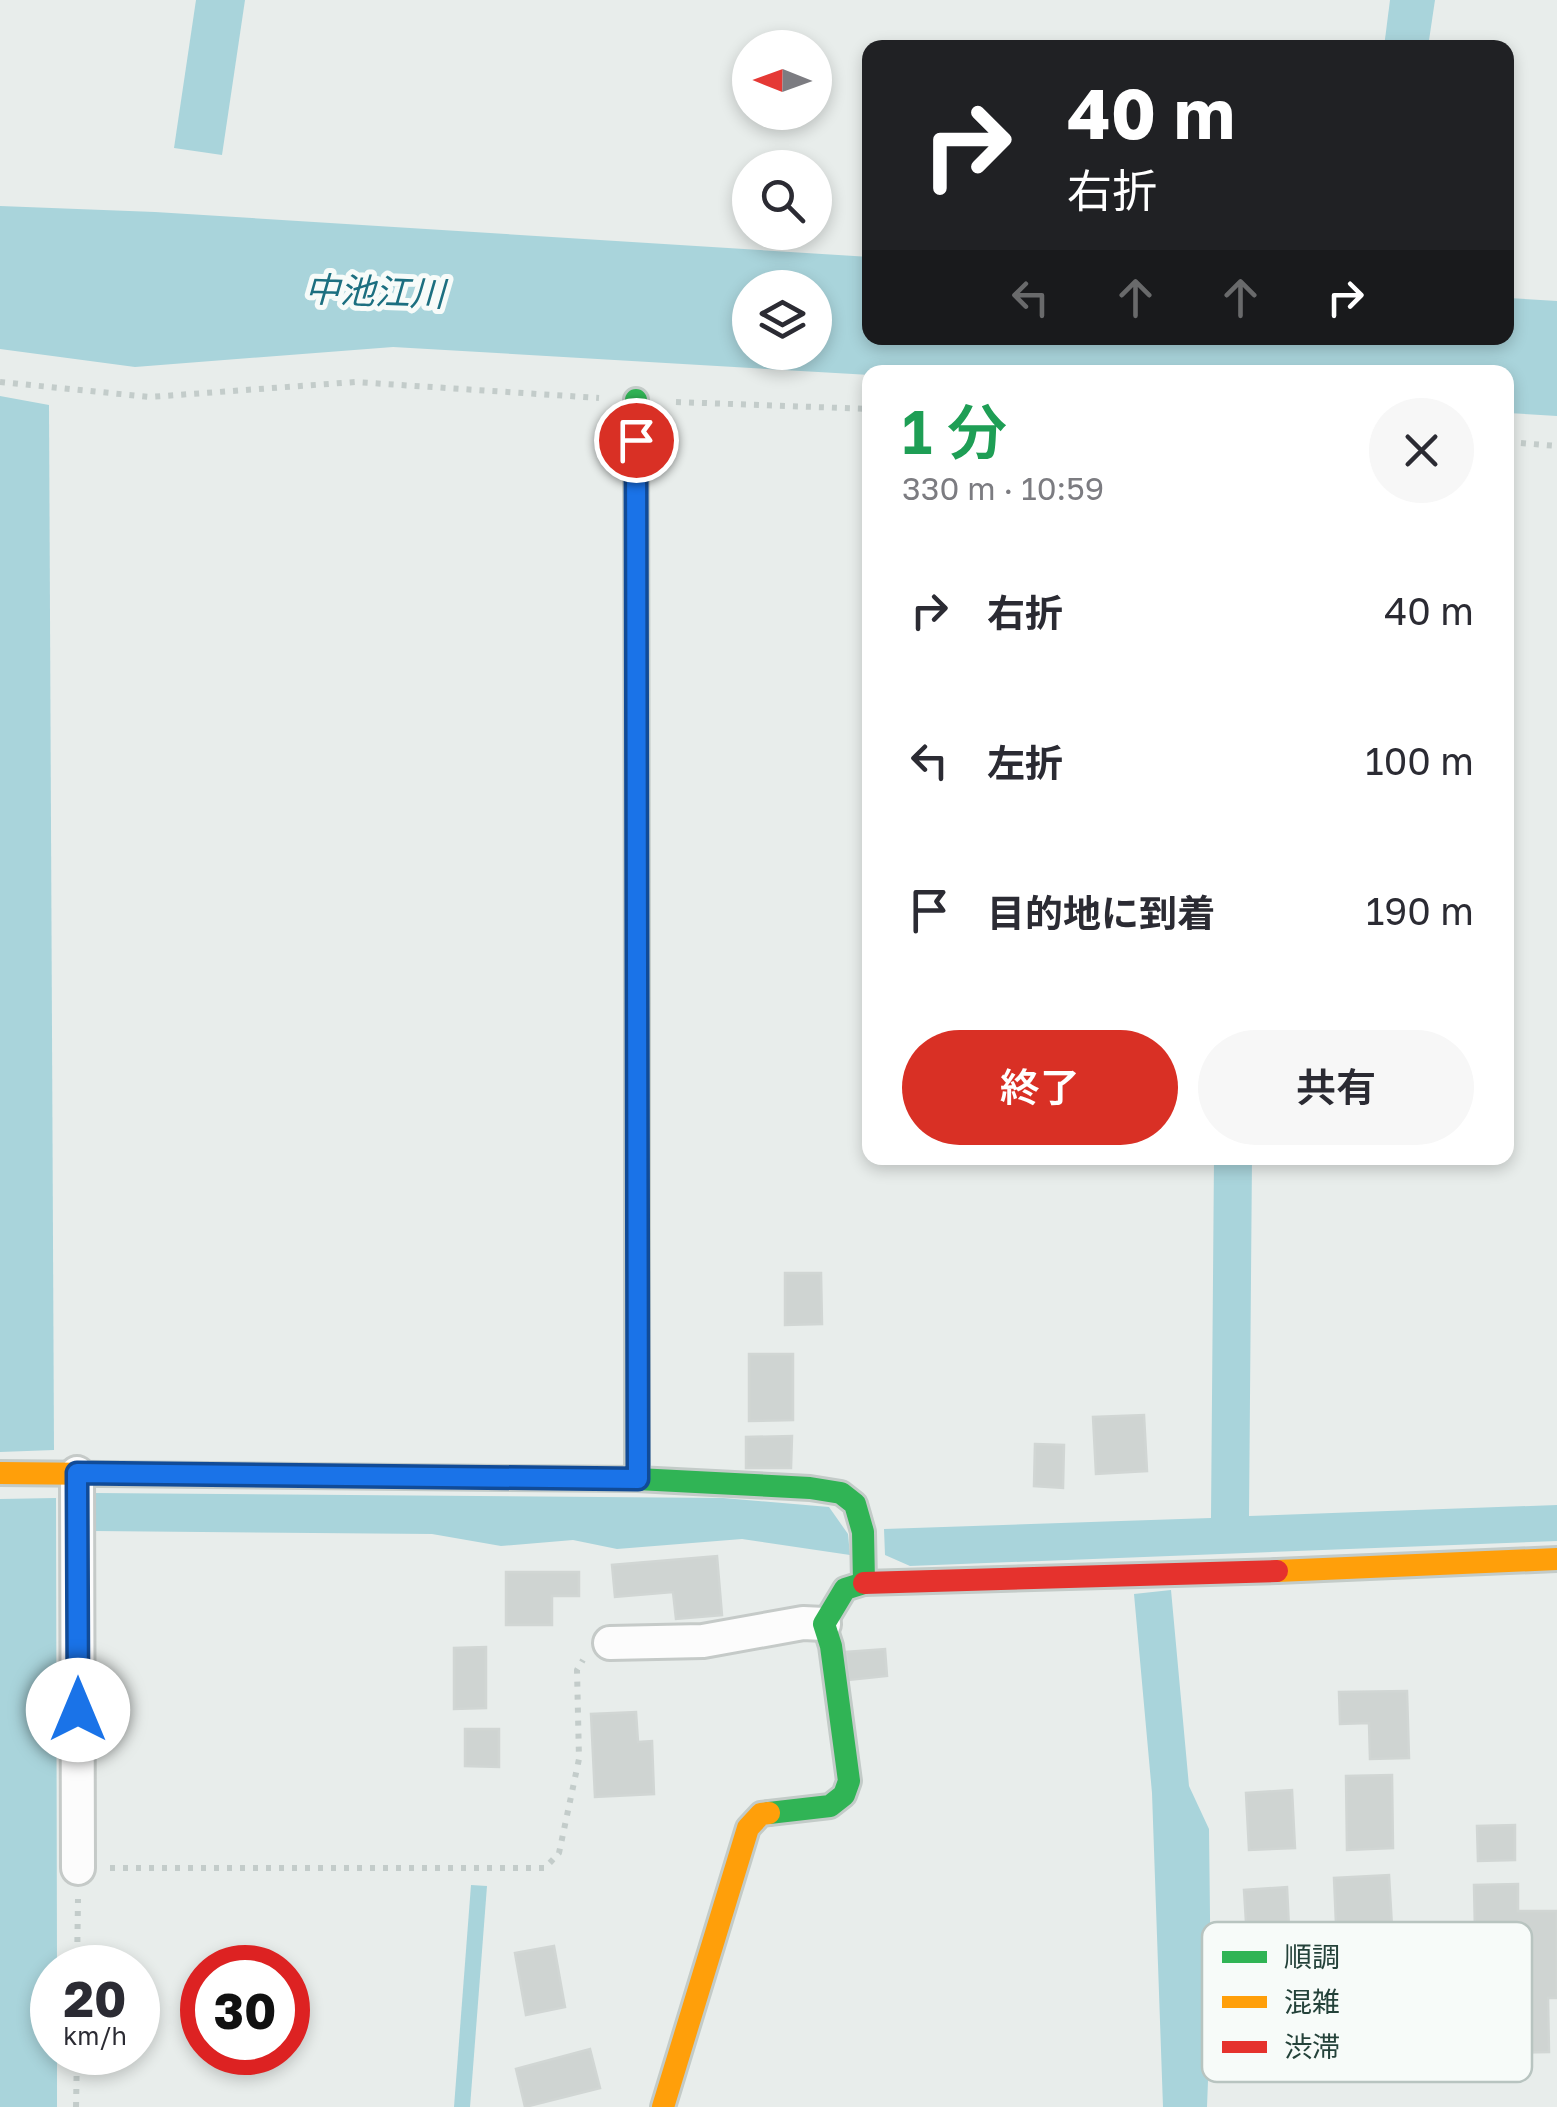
<!DOCTYPE html>
<html lang="ja">
<meta charset="utf-8">
<style>
body{margin:0;font-family:"Golos Text","Noto Sans JP",sans-serif;background:#f7f7f7;color:#2b2b33;height:100vh;display:flex;flex-direction:column;font-size:38px;white-space:nowrap}
*{box-sizing:border-box;margin:0}
p{font-size:32px;color:#7c7c81}
.icon{flex:none;width:55px;height:55px;fill:none;stroke:currentColor;stroke-width:2;stroke-linecap:round;stroke-linejoin:round}
.map{position:relative;flex:1;overflow:hidden}
.panel{position:absolute;left:862px;top:365px;width:652px;height:800px;display:flex;flex-direction:column;background:#fff;border-radius:20px;box-shadow:0 5px 15px #0003}
.panel>*{flex:none}
.guide{position:absolute;left:862px;top:40px;width:652px;height:305px;border-radius:20px;box-shadow:0 5px 15px #0003;background:#202124;color:#fff;overflow:hidden}
.needle{width:65px;rotate:271deg}
.controls{position:absolute;left:732px;top:30px;display:grid;gap:20px}
.controls a{display:grid;place-items:center;width:100px;height:100px;border-radius:50%;background:#fff;box-shadow:0 5px 15px #0003;font-size:50px}
.speed{position:absolute;left:30px;top:1945px;display:flex;gap:20px;font-size:50px;font-weight:700;text-align:center}
.speed>*{display:grid;place-content:center;width:130px;height:130px;border-radius:50%;background:#fff;box-shadow:0 5px 15px #0003;line-height:1}
.speed small{font-size:25px;font-weight:400}
.speed .limit{border:15px solid #d22;background:#fff;color:#111}
.pin{position:absolute;display:grid;place-items:center;width:85px;height:85px;color:#fff;margin:-42px;border:5px solid #fff;border-radius:50%;box-shadow:0 2px 10px #0007}
.me{position:absolute;width:110px;margin:-55px;rotate:0deg;stroke-linejoin:round;filter:drop-shadow(0 0 8px #0008)}
.turn{display:flex;align-items:center;gap:35px;height:210px;padding:0 40px;font-size:45px}
.turn .icon{width:130px;height:130px;stroke-width:2.5}
.turn b{display:block;font-size:70px;line-height:85px}
.lanes{display:flex;align-items:center;height:95px;padding:0 40px;background:#0003;justify-content:center;gap:50px;direction:ltr}
.lanes .off{opacity:.35}
.round{display:grid;place-items:center;flex:none;width:105px;height:105px;border-radius:52px;background:#f7f7f7}
.summary{display:flex;align-items:center;justify-content:space-between;height:170px;padding:0 40px}
h1{font-size:60px;font-weight:600;line-height:75px;color:#1e9e55}
.cta{display:flex;gap:20px;margin-top:auto;padding:20px 40px}
.cta a{flex:1;height:115px;border-radius:60px;background:#d93025;color:#fff;font-size:40px;font-weight:600;line-height:115px;text-align:center}
.cta a+a{background:#f7f7f7;color:#2b2b33}
ul{padding:0;list-style:none}
li{display:flex;align-items:center;gap:30px;height:150px;padding:0 40px}
li div{flex:1}
li b{display:block;font-size:38px}
li em{font-style:normal}
.map>svg:first-child{display:block}
.water{fill:#a9d4db;fill-rule:evenodd}
.building{fill:#cfd4d2;stroke:#d1d6d4;stroke-width:2.5}
.lines{fill:none;stroke-linecap:round;stroke-linejoin:round}
.street-casing{stroke:#c5cac8;stroke-width:38}
.fast-casing{stroke:#c3cbc8;stroke-width:28}
.slow-casing{stroke:#c3cbc8;stroke-width:28}
.jam-casing{stroke:#c3cbc8;stroke-width:28}
.path{stroke:#c3ccca;stroke-width:6;stroke-dasharray:5 8;stroke-linecap:butt}
.street{stroke:#fcfcfc;stroke-width:32}
.fast{stroke:#30b455;stroke-width:22}
.slow{stroke:#ff9f0a;stroke-width:22}
.jam{stroke:#e5322d;stroke-width:22}
.route-casing{stroke:#114b97;stroke-width:25}
.route{stroke:#1a73e8;stroke-width:18}
.labels{text-anchor:middle;dominant-baseline:central;stroke-width:10;stroke-linejoin:round;paint-order:stroke}
.water-label{font-size:35px;font-style:italic;fill:#1c6f80;stroke:#f7fbf9}
.key{fill:#f7fbf9;stroke:#b8c4c0;stroke-width:2.5}
.key-label{font-size:28px;fill:#24423a}
</style>
<div class="map">
<svg width="1557" height="2107" viewBox="0 0 1557 2107">
<rect width="100%" height="100%" fill="#e8edeb"/>
<g class="water">
<path d="M 196,0 L 245,0 L 222,155 L 174,148 Z"/>
<path d="M 1390,0 L 1435,0 L 1428,47 L 1384,47 Z"/>
<path d="M 0,206 L 155,212 L 870,257 L 870,338 L 1508,338 L 1508,298 L 1557,301 L 1557,416 L 1508,413 L 1508,372 L 870,372 L 870,375 L 393,347 L 135,367 L 0,349 ZM 750,288 L 815,288 L 815,352 L 750,352 Z"/>
<path d="M 0,396 L 49,405 L 54,1450 L 0,1452 Z"/>
<path d="M 1214,1158 L 1252,1158 L 1249,1516 L 1557,1505 L 1557,1541 L 910,1566 L 885,1555 L 884,1529 L 1211,1518 Z"/>
<path d="M 94,1493 L 723,1498 L 829,1507 L 848,1534 L 850,1555 L 742,1539 L 617,1549 L 573,1540 L 501,1546 L 432,1534 L 94,1531 Z"/>
<path d="M 56,1498 L 57,1967 L 52,1968 L 52,2052 L 57,2053 L 57,2107 L 0,2107 L 0,1499 Z"/>
<path d="M 1171,1590 L 1189,1786 L 1209,1829 L 1211,2003 L 1309,2009 L 1308,2025 L 1210,2029 L 1207,2107 L 1163,2107 L 1152,1793 L 1134,1594 Z"/>
<path d="M 471,1885 L 487,1886 L 470,2107 L 454,2107 Z"/>
</g>
<g class="building">
<path d="M 785,1273 L 821,1273 L 822,1324 L 785,1325 Z"/>
<path d="M 749,1354 L 793,1354 L 793,1420 L 749,1421 Z"/>
<path d="M 1144,1415 L 1147,1471 L 1096,1474 L 1093,1417 Z"/>
<path d="M 792,1436 L 791,1468 L 746,1468 L 746,1437 Z"/>
<path d="M 1035,1444 L 1064,1445 L 1063,1488 L 1034,1486 Z"/>
<path d="M 717,1556 L 722,1615 L 676,1619 L 673,1592 L 615,1597 L 612,1565 Z"/>
<path d="M 506,1572 L 579,1572 L 579,1596 L 552,1596 L 552,1625 L 506,1625 Z"/>
<path d="M 486,1647 L 486,1708 L 454,1709 L 454,1648 Z"/>
<path d="M 885,1649 L 887,1676 L 849,1680 L 846,1652 Z"/>
<path d="M 1407,1691 L 1409,1758 L 1370,1759 L 1369,1723 L 1340,1724 L 1339,1692 Z"/>
<path d="M 636,1712 L 638,1742 L 652,1741 L 654,1794 L 595,1797 L 591,1714 Z"/>
<path d="M 465,1729 L 499,1729 L 499,1767 L 465,1766 Z"/>
<path d="M 1392,1775 L 1393,1848 L 1347,1850 L 1346,1776 Z"/>
<path d="M 1292,1790 L 1295,1848 L 1249,1850 L 1246,1793 Z"/>
<path d="M 1515,1825 L 1515,1860 L 1478,1861 L 1477,1826 Z"/>
<path d="M 1389,1875 L 1393,1944 L 1337,1947 L 1334,1878 Z"/>
<path d="M 1518,1884 L 1518,1911 L 1557,1911 L 1557,1998 L 1548,1998 L 1549,2052 L 1494,2053 L 1493,1996 L 1463,1996 L 1462,1931 L 1475,1931 L 1474,1885 Z"/>
<path d="M 1287,1887 L 1289,1928 L 1303,1927 L 1305,1967 L 1249,1970 L 1244,1890 Z"/>
<path d="M 554,1946 L 565,2007 L 526,2015 L 515,1953 Z"/>
<path d="M 590,2049 L 600,2088 L 525,2107 L 516,2069 Z"/>
</g>
<g class="lines">
<defs>
<g id="street">
<path d="M 77,1473 L 78,1868"/>
<path d="M 610,1643 L 703,1641 L 803,1623 L 824,1624"/>
</g>
<g id="fast">
<path d="M 636,400 L 637,1008"/>
<path d="M 637,1343 L 637,1479"/>
<path d="M 505,1478 L 637,1479 L 810,1488 L 841,1493 L 855,1504 L 863,1532 L 864,1583 L 845,1589 L 824,1624 L 831,1646 L 849,1781 L 844,1795 L 830,1806 L 769,1813"/>
</g>
<g id="slow">
<path d="M 0,1473 L 505,1478"/>
<path d="M 1277,1571 L 1557,1559"/>
<path d="M 663,2107 L 748,1828 L 761,1814 L 769,1813"/>
</g>
<g id="jam">
<path d="M 637,1008 L 637,1343"/>
<path d="M 864,1583 L 1277,1571"/>
</g>
</defs>
<use href="#street" class="street-casing"/>
<use href="#fast" class="fast-casing"/>
<use href="#slow" class="slow-casing"/>
<use href="#jam" class="jam-casing"/>
<g class="path">
<path d="M 0,382 L 150,397 L 355,382 L 599,398"/>
<path d="M 676,402 L 870,409"/>
<path d="M 1508,442 L 1557,446"/>
<path d="M 110,1868 L 545,1868 L 559,1853 L 579,1759 L 577,1670 L 583,1660"/>
<path d="M 77,1968 L 78,1899"/>
<path d="M 76,2107 L 77,2052"/>
</g>
<use href="#street" class="street"/>
<use href="#fast" class="fast"/>
<use href="#slow" class="slow"/>
<use href="#jam" class="jam"/>
</g>
<g class="lines">
<defs>
<path id="route" d="M 78,1710 L 77,1473 L 638,1479 L 636,440"/>
</defs>
<use href="#route" class="route-casing"/>
<use href="#route" class="route"/>
</g>
<g class="labels">
<g class="water-label">
<text transform="translate(375 291) rotate(2)">中池江川</text>
</g>
</g>
<rect x="1202" y="1922" width="330" height="160" rx="15" class="key"/>
<rect x="1222" y="1951" width="45" height="12" fill="#30b455"/>
<rect x="1222" y="1996" width="45" height="12" fill="#ff9f0a"/>
<rect x="1222" y="2041" width="45" height="12" fill="#e5322d"/>
<g class="key-label">
<text x="1284" y="1967">順調</text>
<text x="1284" y="2012">混雑</text>
<text x="1284" y="2057">渋滞</text>
</g>
</svg>
<div class="controls">
<a><svg class="needle" viewBox="-14 -14 28 28"><path d="M0-13l5 13h-10z" fill="#e53935"/><path d="M0 13l5-13h-10z" fill="#7c7c81"/></svg></a>
<a><svg class="icon" aria-label="search" viewBox="0 0 24 24"><circle cx="10" cy="10" r="6"/><path d="M15 15l6 6"/></svg></a>
<a><svg class="icon" aria-label="layers" viewBox="0 0 24 24"><path d="M12 4l9 5-9 5-9-5zM3 14l9 5 9-5"/></svg></a>
</div>
<div class="speed"><div>20<small>km/h</small></div><div class="limit">30</div></div>
<div class="pin" style="left:636px;top:440px;background:#d93025"><svg class="icon" aria-label="arrive" viewBox="0 0 24 24"><path d="M6 21V4h12l-3 4 3 4H6"/></svg></div>
<svg class="me" style="left:78px;top:1710px" viewBox="-20 -20 40 40"><circle r="19" fill="#fff"/><path d="M0-13L10 11 0 6-10 11z" fill="#1a73e8"/></svg>
<div class="guide">
<div class="turn"><svg class="icon" aria-label="right" viewBox="0 0 24 24"><path d="M7 20v-9h11M14 6l5 5-5 5"/></svg><div><b>40 m</b>右折</div></div>
<div class="lanes"><svg class="icon off" aria-label="left" viewBox="0 0 24 24"><path d="M17 20v-9H6M10 6l-5 5 5 5"/></svg><svg class="icon off" aria-label="ahead" viewBox="0 0 24 24"><path d="M12 20V5M6 11l6-6 6 6"/></svg><svg class="icon off" aria-label="ahead" viewBox="0 0 24 24"><path d="M12 20V5M6 11l6-6 6 6"/></svg><svg class="icon" aria-label="right" viewBox="0 0 24 24"><path d="M7 20v-9h11M14 6l5 5-5 5"/></svg></div>
</div>
<section class="panel">
<div class="summary"><div><h1>1 分</h1><p>330 m · 10:59</p></div><a class="round"><svg class="icon" aria-label="close" viewBox="0 0 24 24"><path d="M6 6l12 12M18 6L6 18"/></svg></a></div>
<ul>
<li><svg class="icon" aria-label="right" viewBox="0 0 24 24"><path d="M7 20v-9h11M14 6l5 5-5 5"/></svg><div><b>右折</b></div><em>40 m</em></li>
<li><svg class="icon" aria-label="left" viewBox="0 0 24 24"><path d="M17 20v-9H6M10 6l-5 5 5 5"/></svg><div><b>左折</b></div><em>100 m</em></li>
<li><svg class="icon" aria-label="arrive" viewBox="0 0 24 24"><path d="M6 21V4h12l-3 4 3 4H6"/></svg><div><b>目的地に到着</b></div><em>190 m</em></li>
</ul>
<div class="cta"><a>終了</a><a>共有</a></div>
</section>
</div>
